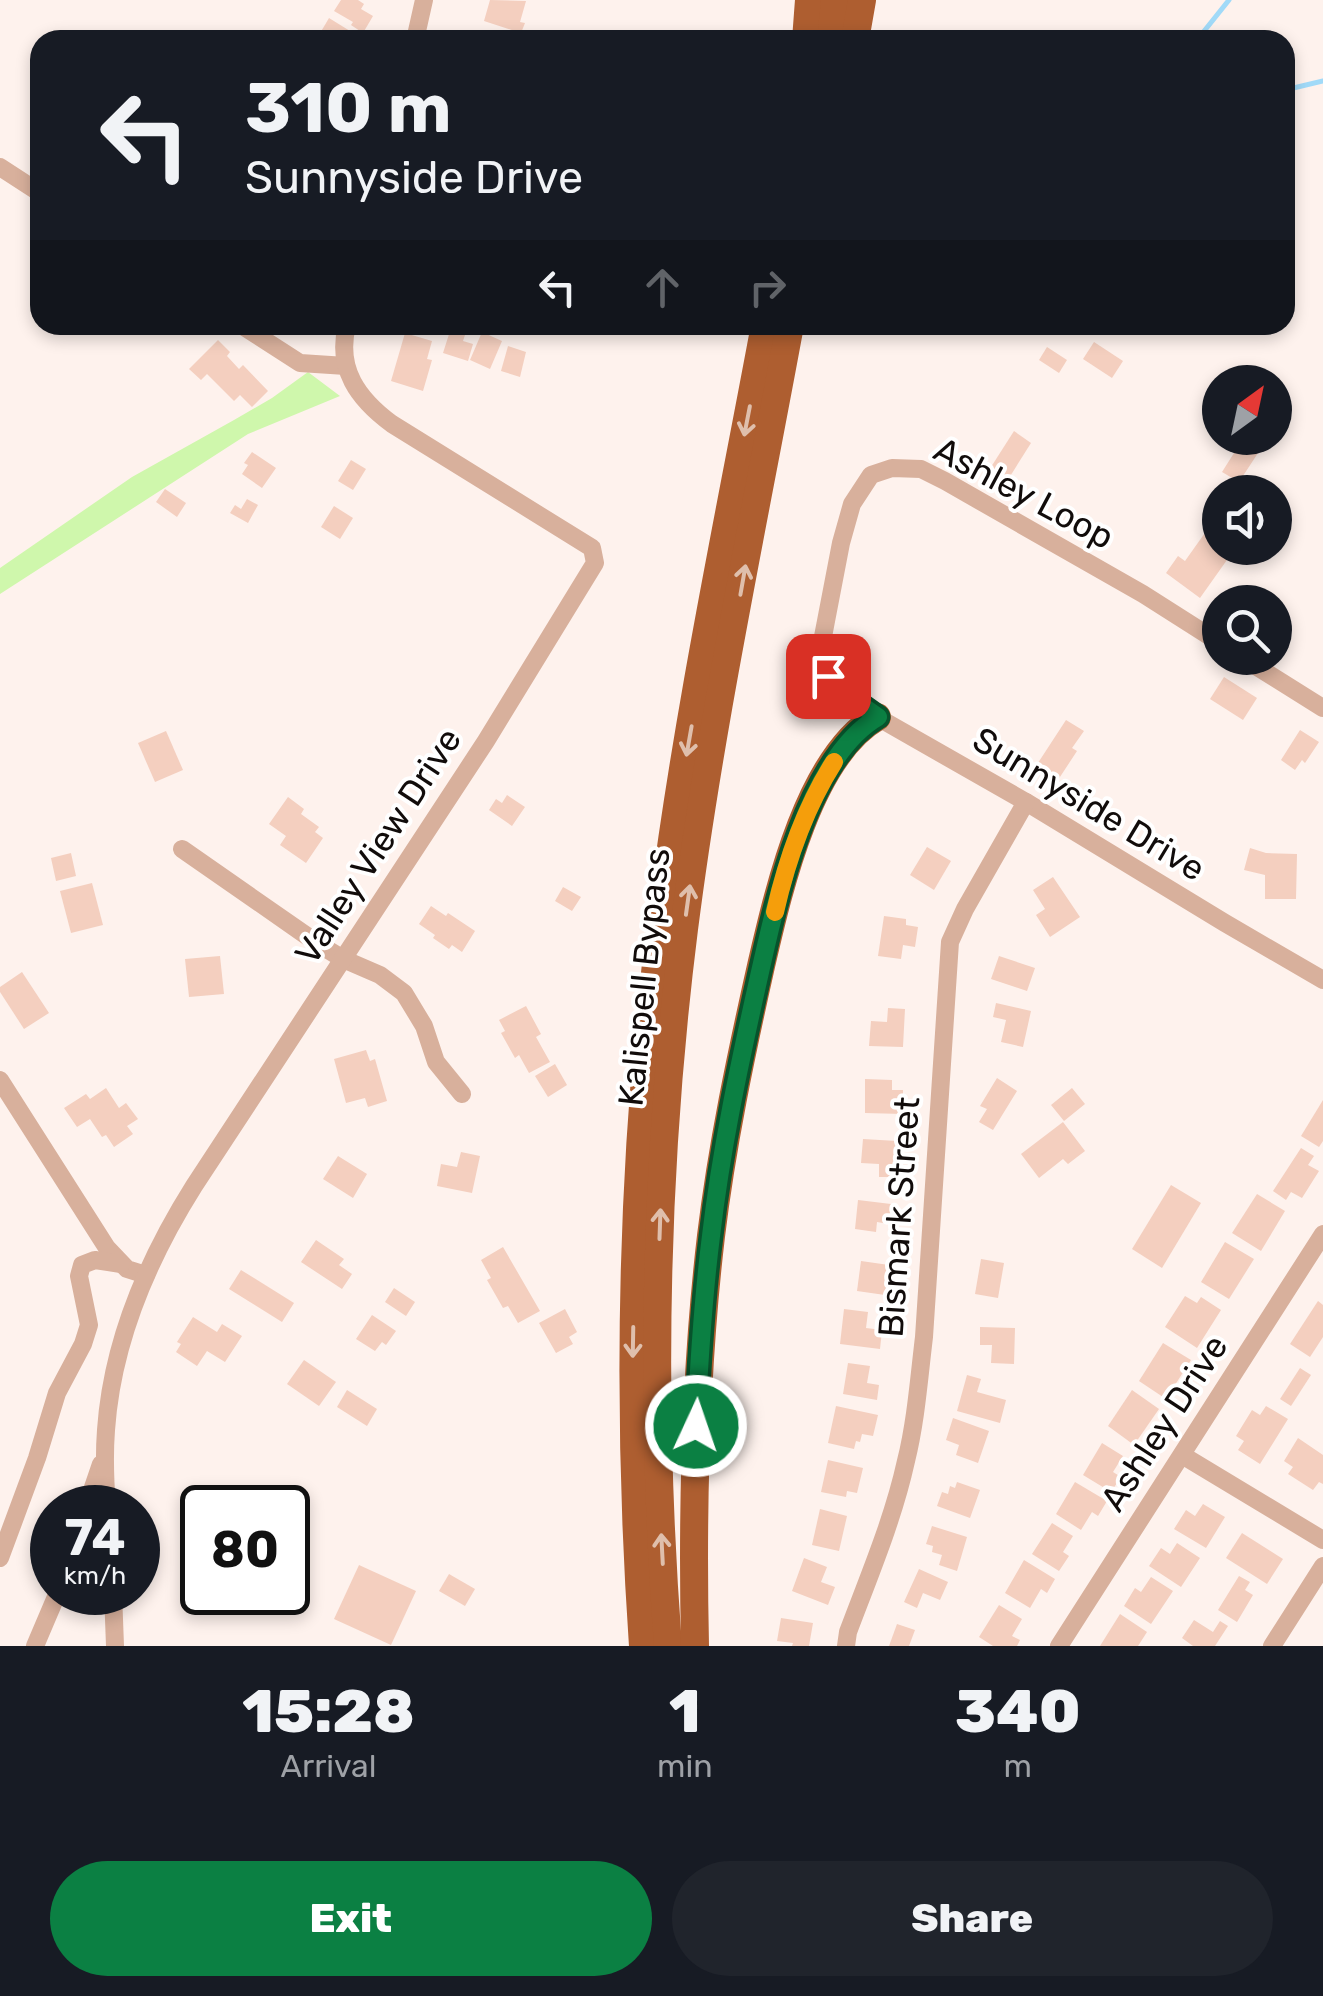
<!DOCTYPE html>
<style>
body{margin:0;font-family:Rubik,sans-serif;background:#20242c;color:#f1f3f6;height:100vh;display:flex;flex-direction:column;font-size:38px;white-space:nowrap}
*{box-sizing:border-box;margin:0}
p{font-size:32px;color:#9ea1a6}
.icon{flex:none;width:55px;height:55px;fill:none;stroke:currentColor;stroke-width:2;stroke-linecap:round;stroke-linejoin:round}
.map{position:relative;height:1646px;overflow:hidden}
.side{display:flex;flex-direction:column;background:#171b24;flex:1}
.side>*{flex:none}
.hud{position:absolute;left:30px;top:30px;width:1265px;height:305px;border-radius:30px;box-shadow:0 5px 15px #0003;background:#171b24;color:#f1f3f6;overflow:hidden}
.needle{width:65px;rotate:33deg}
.buttons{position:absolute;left:1202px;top:365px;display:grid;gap:20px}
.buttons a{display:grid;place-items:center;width:90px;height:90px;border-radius:50%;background:#171b24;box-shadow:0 5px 15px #0003;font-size:50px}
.speed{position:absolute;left:30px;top:1485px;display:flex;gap:20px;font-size:50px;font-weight:700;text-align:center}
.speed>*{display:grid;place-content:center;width:130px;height:130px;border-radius:50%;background:#171b24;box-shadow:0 5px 15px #0003;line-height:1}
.speed small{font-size:25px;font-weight:400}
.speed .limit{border:5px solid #111;border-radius:15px;background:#fff;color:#111}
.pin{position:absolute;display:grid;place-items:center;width:85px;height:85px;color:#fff;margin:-42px;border-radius:20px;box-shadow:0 5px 15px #0006}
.me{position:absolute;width:110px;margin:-55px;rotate:3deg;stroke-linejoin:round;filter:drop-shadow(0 0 8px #0008)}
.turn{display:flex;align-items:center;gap:35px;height:210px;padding:0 50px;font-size:45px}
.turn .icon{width:130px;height:130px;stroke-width:2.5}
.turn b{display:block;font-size:70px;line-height:85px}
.lanes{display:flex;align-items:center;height:95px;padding:0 50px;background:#0003;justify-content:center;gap:50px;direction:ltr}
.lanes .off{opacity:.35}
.eta{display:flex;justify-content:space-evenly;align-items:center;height:170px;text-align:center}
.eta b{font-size:60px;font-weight:800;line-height:70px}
.primary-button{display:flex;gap:20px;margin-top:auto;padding:20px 50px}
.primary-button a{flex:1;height:115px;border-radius:60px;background:#0b8043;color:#fff;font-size:40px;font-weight:800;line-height:115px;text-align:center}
.primary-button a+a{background:#20242c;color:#f1f3f6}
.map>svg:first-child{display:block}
.green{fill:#cff7ac}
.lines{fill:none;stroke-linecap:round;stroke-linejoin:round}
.stream{stroke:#a1daf8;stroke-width:5}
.building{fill:#f4cfbf}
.minor{stroke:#d8b09c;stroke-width:18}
.highway{stroke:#ae5e30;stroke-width:28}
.oneway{stroke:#dfbfac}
.route-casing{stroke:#07532c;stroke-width:25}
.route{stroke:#0b8043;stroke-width:18}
.slow{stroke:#f59e0b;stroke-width:18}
.labels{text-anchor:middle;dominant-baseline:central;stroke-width:8;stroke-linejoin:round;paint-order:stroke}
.street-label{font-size:35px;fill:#110c0b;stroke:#fff}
</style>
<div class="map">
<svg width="1323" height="1646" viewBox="0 0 1323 1646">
<rect width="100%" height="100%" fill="#fef2ed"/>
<path class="green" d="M 308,372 L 340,396 L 248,434 L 0,594 L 0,568 L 132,477 L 234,420 L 272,398 Z"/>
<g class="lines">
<g class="stream">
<path d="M 1203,40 L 1201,35 L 1229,0"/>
<path d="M 1285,90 L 1323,81"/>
</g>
</g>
<g class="building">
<path d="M 341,0 L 358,0 L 364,4 L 361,9 L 373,16 L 363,33 L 351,25 L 353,22 L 334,11 Z"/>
<path d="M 490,0 L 526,1 L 520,22 L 525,23 L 521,33 L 484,21 Z"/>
<path d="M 329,18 L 350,31 L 344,40 L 328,40 L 319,35 Z"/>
<path d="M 450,331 L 465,335 L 463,341 L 473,344 L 468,361 L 443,353 Z"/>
<path d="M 482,332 L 502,341 L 490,369 L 470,360 Z"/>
<path d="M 405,333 L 432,341 L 427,359 L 432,360 L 423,391 L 391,381 Z"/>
<path d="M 218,340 L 230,352 L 227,356 L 239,369 L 243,365 L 268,391 L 252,407 L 240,395 L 234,401 L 207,374 L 201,380 L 189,369 Z"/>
<path d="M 1094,342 L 1123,361 L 1112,378 L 1083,359 Z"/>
<path d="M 508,346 L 526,352 L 520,377 L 501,371 Z"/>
<path d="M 1047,347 L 1067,360 L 1059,373 L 1039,360 Z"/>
<path d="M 1014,431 L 1031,443 L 1009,478 L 991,467 Z"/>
<path d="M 1241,442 L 1258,453 L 1239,482 L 1256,492 L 1232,492 L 1239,482 L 1222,472 Z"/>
<path d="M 252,452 L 276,468 L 262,488 L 242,474 L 248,465 L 244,463 Z"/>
<path d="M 351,460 L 366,469 L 353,490 L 338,481 Z"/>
<path d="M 165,489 L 186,503 L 177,517 L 156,502 Z"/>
<path d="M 247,499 L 258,505 L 248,523 L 230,513 L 235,505 L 241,509 Z"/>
<path d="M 334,506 L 353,518 L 340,539 L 321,527 Z"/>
<path d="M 1207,530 L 1220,540 L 1220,548 L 1231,548 L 1234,550 L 1200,598 L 1166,573 L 1178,556 L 1185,561 Z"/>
<path d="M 1224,677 L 1257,698 L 1243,720 L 1210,699 Z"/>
<path d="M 1066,720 L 1084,731 L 1072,748 L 1077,751 L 1058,780 L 1036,766 Z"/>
<path d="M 1300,730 L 1319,742 L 1305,763 L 1302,760 L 1295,770 L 1281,760 Z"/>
<path d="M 166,731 L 183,770 L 155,782 L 138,743 Z"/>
<path d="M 507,795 L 525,807 L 512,826 L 489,810 L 496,799 L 502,803 Z"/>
<path d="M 288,797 L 304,809 L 301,814 L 319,827 L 315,832 L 323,838 L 306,863 L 280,845 L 286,836 L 269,824 Z"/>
<path d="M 927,847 L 951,861 L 934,890 L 910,875 Z"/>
<path d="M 1250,848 L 1266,853 L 1297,854 L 1296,899 L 1265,899 L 1265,875 L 1244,870 Z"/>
<path d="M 71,853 L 76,876 L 56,881 L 51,858 Z"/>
<path d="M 1053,877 L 1080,917 L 1050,937 L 1036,915 L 1045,909 L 1033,890 Z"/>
<path d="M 92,883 L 103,925 L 71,933 L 60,891 Z"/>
<path d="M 563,887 L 581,897 L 572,911 L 555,901 Z"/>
<path d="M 431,906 L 446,916 L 448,913 L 475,931 L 462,952 L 452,945 L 449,949 L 433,938 L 435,935 L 419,924 Z"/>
<path d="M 884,916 L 906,919 L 906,925 L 918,927 L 915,947 L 903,945 L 901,959 L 878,956 Z"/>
<path d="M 220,956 L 224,994 L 189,997 L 185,959 Z"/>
<path d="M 999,956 L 1035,968 L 1027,991 L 991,979 Z"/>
<path d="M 22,972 L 49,1013 L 24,1029 L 0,992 L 0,987 Z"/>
<path d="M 996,1003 L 1031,1011 L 1023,1047 L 1001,1042 L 1006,1020 L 993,1017 Z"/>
<path d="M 526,1006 L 541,1034 L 536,1037 L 550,1062 L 529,1073 L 519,1055 L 515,1058 L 501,1033 L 505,1031 L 499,1020 Z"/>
<path d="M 888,1008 L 905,1009 L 903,1047 L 869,1046 L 871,1021 L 887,1022 Z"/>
<path d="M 366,1050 L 370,1061 L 375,1059 L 387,1101 L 368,1107 L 365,1098 L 346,1103 L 334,1059 Z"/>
<path d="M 555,1064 L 567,1085 L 548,1097 L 535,1076 Z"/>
<path d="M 997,1078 L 1017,1091 L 993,1130 L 979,1122 L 987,1109 L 980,1106 Z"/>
<path d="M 865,1079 L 892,1080 L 892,1090 L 903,1090 L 903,1114 L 865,1113 Z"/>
<path d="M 106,1088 L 119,1108 L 126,1103 L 138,1119 L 127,1126 L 133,1134 L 114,1147 L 106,1135 L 102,1137 L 90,1119 L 77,1127 L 64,1108 L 86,1094 L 90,1099 Z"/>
<path d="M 1072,1088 L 1085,1104 L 1064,1121 L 1051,1105 Z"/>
<path d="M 1323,1100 L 1323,1141 L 1319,1147 L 1301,1136 Z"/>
<path d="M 1063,1122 L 1085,1151 L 1068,1164 L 1063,1159 L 1039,1178 L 1021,1154 Z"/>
<path d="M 863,1139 L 897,1141 L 894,1177 L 879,1177 L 879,1164 L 861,1163 Z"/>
<path d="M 1301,1148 L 1314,1156 L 1308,1165 L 1319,1171 L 1302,1198 L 1291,1192 L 1286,1200 L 1273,1191 Z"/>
<path d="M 461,1152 L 480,1156 L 472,1193 L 437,1186 L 441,1164 L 457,1167 Z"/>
<path d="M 338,1156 L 367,1174 L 353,1198 L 323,1179 Z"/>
<path d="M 1171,1185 L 1201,1203 L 1162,1268 L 1132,1249 Z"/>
<path d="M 1257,1194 L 1285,1211 L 1261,1251 L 1232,1233 Z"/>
<path d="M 858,1200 L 891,1204 L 889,1219 L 884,1219 L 883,1223 L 877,1222 L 876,1232 L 855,1229 Z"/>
<path d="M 316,1240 L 344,1259 L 339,1265 L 352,1274 L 342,1289 L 301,1262 Z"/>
<path d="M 1225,1242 L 1254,1259 L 1229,1299 L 1201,1282 Z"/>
<path d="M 503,1247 L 540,1311 L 518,1323 L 508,1306 L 503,1308 L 487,1280 L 491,1278 L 481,1260 Z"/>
<path d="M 981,1259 L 1004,1263 L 998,1298 L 975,1294 Z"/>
<path d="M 861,1261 L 889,1265 L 885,1295 L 857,1291 Z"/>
<path d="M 241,1270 L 294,1303 L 282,1322 L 229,1289 Z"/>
<path d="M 394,1288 L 415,1302 L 406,1316 L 385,1302 Z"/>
<path d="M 1185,1296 L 1197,1303 L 1201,1297 L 1221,1310 L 1197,1348 L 1165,1327 Z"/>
<path d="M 1318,1301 L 1323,1305 L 1323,1337 L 1310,1357 L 1290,1344 Z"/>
<path d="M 565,1309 L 577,1332 L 569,1337 L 573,1344 L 556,1353 L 539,1323 Z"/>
<path d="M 844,1309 L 868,1312 L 866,1328 L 882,1330 L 880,1349 L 840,1344 Z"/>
<path d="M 372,1315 L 396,1331 L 386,1345 L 382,1342 L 375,1351 L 356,1339 Z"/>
<path d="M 193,1317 L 217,1332 L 222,1324 L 242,1336 L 225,1362 L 207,1351 L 197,1366 L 176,1352 L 181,1344 L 177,1342 Z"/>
<path d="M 980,1327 L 1015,1328 L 1014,1364 L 991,1363 L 992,1345 L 980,1345 Z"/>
<path d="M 1163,1343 L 1191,1360 L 1166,1399 L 1139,1381 Z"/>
<path d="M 304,1360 L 336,1382 L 319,1406 L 287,1384 Z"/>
<path d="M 848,1363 L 870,1366 L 867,1383 L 879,1385 L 877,1400 L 843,1394 Z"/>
<path d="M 1300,1368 L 1311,1375 L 1291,1406 L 1280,1399 Z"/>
<path d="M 967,1375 L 981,1379 L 977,1392 L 1006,1400 L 1000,1423 L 957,1411 Z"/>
<path d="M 347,1390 L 377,1409 L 367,1426 L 337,1407 Z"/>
<path d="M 1132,1390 L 1159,1409 L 1134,1445 L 1108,1426 Z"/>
<path d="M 836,1406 L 878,1415 L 873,1436 L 862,1434 L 860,1442 L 856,1441 L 854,1449 L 828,1443 Z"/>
<path d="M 1266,1406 L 1288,1419 L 1260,1464 L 1238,1450 L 1244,1441 L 1236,1436 L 1252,1410 L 1260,1415 Z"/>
<path d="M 953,1418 L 989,1431 L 978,1463 L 956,1455 L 959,1445 L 946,1440 Z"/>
<path d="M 1298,1438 L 1323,1455 L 1323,1484 L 1319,1482 L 1313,1490 L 1288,1474 L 1293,1467 L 1284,1461 Z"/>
<path d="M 1102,1443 L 1123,1456 L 1113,1472 L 1121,1477 L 1111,1492 L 1083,1475 Z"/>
<path d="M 828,1460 L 863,1468 L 857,1493 L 847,1491 L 846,1497 L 821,1492 Z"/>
<path d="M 957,1482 L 980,1490 L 970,1518 L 937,1506 L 942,1492 L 948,1494 L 950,1486 L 955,1488 Z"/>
<path d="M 1075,1482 L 1107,1501 L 1098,1516 L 1092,1512 L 1081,1530 L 1056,1514 Z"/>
<path d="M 1203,1504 L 1225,1517 L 1206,1548 L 1174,1529 L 1186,1510 L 1195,1516 Z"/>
<path d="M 820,1509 L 847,1516 L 839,1551 L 812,1545 Z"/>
<path d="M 1052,1523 L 1073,1536 L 1063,1552 L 1069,1556 L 1059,1571 L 1032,1554 Z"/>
<path d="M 932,1526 L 967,1537 L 957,1571 L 939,1565 L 942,1555 L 932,1552 L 933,1546 L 926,1544 Z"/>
<path d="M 1242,1533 L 1283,1559 L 1267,1584 L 1226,1558 Z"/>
<path d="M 1177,1543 L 1200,1558 L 1181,1587 L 1149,1566 L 1161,1548 L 1170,1554 Z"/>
<path d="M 804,1558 L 827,1567 L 821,1582 L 835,1587 L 828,1605 L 792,1591 Z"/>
<path d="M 1024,1560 L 1055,1579 L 1047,1593 L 1041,1589 L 1030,1608 L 1005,1593 Z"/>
<path d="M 359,1565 L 416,1591 L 391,1645 L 334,1619 Z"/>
<path d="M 919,1569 L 948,1582 L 940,1600 L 923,1593 L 917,1608 L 904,1602 Z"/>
<path d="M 449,1574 L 475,1589 L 465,1606 L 439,1591 Z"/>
<path d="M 1239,1576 L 1250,1582 L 1245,1590 L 1253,1595 L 1237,1622 L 1218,1610 Z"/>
<path d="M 1151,1577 L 1173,1591 L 1151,1624 L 1124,1606 L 1135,1588 L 1141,1592 Z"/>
<path d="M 999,1605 L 1022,1619 L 1012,1636 L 1020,1640 L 1017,1646 L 993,1646 L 979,1637 Z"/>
<path d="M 1120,1614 L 1147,1632 L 1138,1646 L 1100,1646 Z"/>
<path d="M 781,1618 L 813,1623 L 809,1646 L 792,1646 L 793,1643 L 777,1641 Z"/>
<path d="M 1194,1620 L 1213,1632 L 1220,1621 L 1228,1626 L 1215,1646 L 1193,1646 L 1182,1638 Z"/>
<path d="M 897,1624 L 915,1630 L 909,1646 L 889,1646 Z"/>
</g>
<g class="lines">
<g class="minor">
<path d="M 415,40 L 424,0"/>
<path d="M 0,167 L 40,193"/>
<path d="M 241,325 L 300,363 L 346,366"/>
<path d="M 1220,643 L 1143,594 L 945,481 L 921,469 L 892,468 L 871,475 L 852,504 L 841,543 L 821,647 L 828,676 L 837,688 L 877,717 L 1026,802 L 1225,923 L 1323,980"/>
<path d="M 1243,658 L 1323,708"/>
<path d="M 182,849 L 317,943 L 343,959 L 380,975 L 404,993 L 424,1026 L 436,1062 L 462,1094"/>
<path d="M 0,1080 L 107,1248 L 127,1269 L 146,1275"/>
<path d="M 1182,1455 L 1323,1540"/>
<path d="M 86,1508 L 101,1464"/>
<path d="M 107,1508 C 105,1482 104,1456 106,1430 C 112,1343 148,1259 194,1186 L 486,741 L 595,563 L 592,548 L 392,424 C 358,399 336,369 347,325"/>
<path d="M 0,1558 L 37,1458 L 57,1393 L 83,1344 L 89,1325 L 79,1276 L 82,1265 L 95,1260 L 121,1264"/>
<path d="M 113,1592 L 115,1646"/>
<path d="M 35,1646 L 58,1592"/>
<path d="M 846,1646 L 848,1632 C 869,1576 893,1520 906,1461 C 916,1421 919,1378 924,1337 L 950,942 L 965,909 L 1026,802"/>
<path d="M 1059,1646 L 1323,1234"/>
<path d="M 1272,1646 L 1323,1566"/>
</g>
<g class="highway">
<path d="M 806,40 L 809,0"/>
<path d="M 831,40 L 835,0"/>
<path d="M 855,40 L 862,0"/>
<path d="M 643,1646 C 626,1399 631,1152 663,906 C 688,711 729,518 765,325"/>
<path d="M 668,1646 C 650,1407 654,1166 684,929 C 710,726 753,526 790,325"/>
<path d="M 695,1646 C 692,1509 695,1372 711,1236 C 722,1145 741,1055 761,966 C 778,893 808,757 877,717"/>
</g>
</g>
<defs><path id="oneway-shaft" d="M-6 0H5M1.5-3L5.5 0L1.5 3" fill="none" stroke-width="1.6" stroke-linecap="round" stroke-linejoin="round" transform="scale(2.5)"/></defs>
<g class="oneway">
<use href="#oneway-shaft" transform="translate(747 421) rotate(101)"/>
<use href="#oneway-shaft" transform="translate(743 580) rotate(-80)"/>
<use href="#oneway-shaft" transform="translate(689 741) rotate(100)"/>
<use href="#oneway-shaft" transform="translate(688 900) rotate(-82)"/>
<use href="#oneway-shaft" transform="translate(660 1224) rotate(-88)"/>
<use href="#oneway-shaft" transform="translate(633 1342) rotate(91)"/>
<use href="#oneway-shaft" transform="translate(662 1549) rotate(-93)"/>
</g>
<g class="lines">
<defs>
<path id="route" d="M 696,1426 C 699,1362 703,1299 711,1236 C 721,1150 739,1066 758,981 C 775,905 806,759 878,717 L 837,688 L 828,676"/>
</defs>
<use href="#route" class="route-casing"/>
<use href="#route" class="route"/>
<path class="slow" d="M 775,912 C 787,859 805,808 834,762"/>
</g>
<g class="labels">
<g class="street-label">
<text transform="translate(1024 493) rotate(28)">Ashley Loop</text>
<text transform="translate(1089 804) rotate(31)">Sunnyside Drive</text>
<text transform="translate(378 846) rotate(-57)">Valley View Drive</text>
<text transform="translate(644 977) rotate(-84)">Kalispell Bypass</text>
<text transform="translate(899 1217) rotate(-86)">Bismark Street</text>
<text transform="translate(1164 1423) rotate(-57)">Ashley Drive</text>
</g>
</g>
</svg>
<div class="buttons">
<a><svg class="needle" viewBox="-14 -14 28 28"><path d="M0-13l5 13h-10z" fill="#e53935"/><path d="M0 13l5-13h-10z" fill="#9ea1a6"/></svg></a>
<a><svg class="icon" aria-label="sound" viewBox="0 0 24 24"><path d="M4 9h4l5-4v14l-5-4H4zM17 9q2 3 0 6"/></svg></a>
<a><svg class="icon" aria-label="search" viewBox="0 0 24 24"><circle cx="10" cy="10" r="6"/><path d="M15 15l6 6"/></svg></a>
</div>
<div class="speed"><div>74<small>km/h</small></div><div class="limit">80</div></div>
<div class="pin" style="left:828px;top:676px;background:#d93025"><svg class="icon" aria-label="arrive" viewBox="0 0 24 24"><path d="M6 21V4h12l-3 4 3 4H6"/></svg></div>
<svg class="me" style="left:696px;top:1426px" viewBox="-20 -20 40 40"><circle r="17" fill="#0b8043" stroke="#fff" stroke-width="3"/><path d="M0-11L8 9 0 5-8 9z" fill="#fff"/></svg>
<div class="hud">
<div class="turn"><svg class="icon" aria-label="left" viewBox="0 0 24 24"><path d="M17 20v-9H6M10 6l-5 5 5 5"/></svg><div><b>310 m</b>Sunnyside Drive</div></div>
<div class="lanes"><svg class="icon" aria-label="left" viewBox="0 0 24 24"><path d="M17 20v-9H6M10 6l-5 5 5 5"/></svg><svg class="icon off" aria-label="ahead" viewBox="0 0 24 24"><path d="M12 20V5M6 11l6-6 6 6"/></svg><svg class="icon off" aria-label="right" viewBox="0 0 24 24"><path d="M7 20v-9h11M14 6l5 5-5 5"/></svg></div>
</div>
</div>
<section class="side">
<div class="eta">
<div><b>15:28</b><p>Arrival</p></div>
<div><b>1</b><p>min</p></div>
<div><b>340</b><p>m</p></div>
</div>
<div class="primary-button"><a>Exit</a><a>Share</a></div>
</section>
